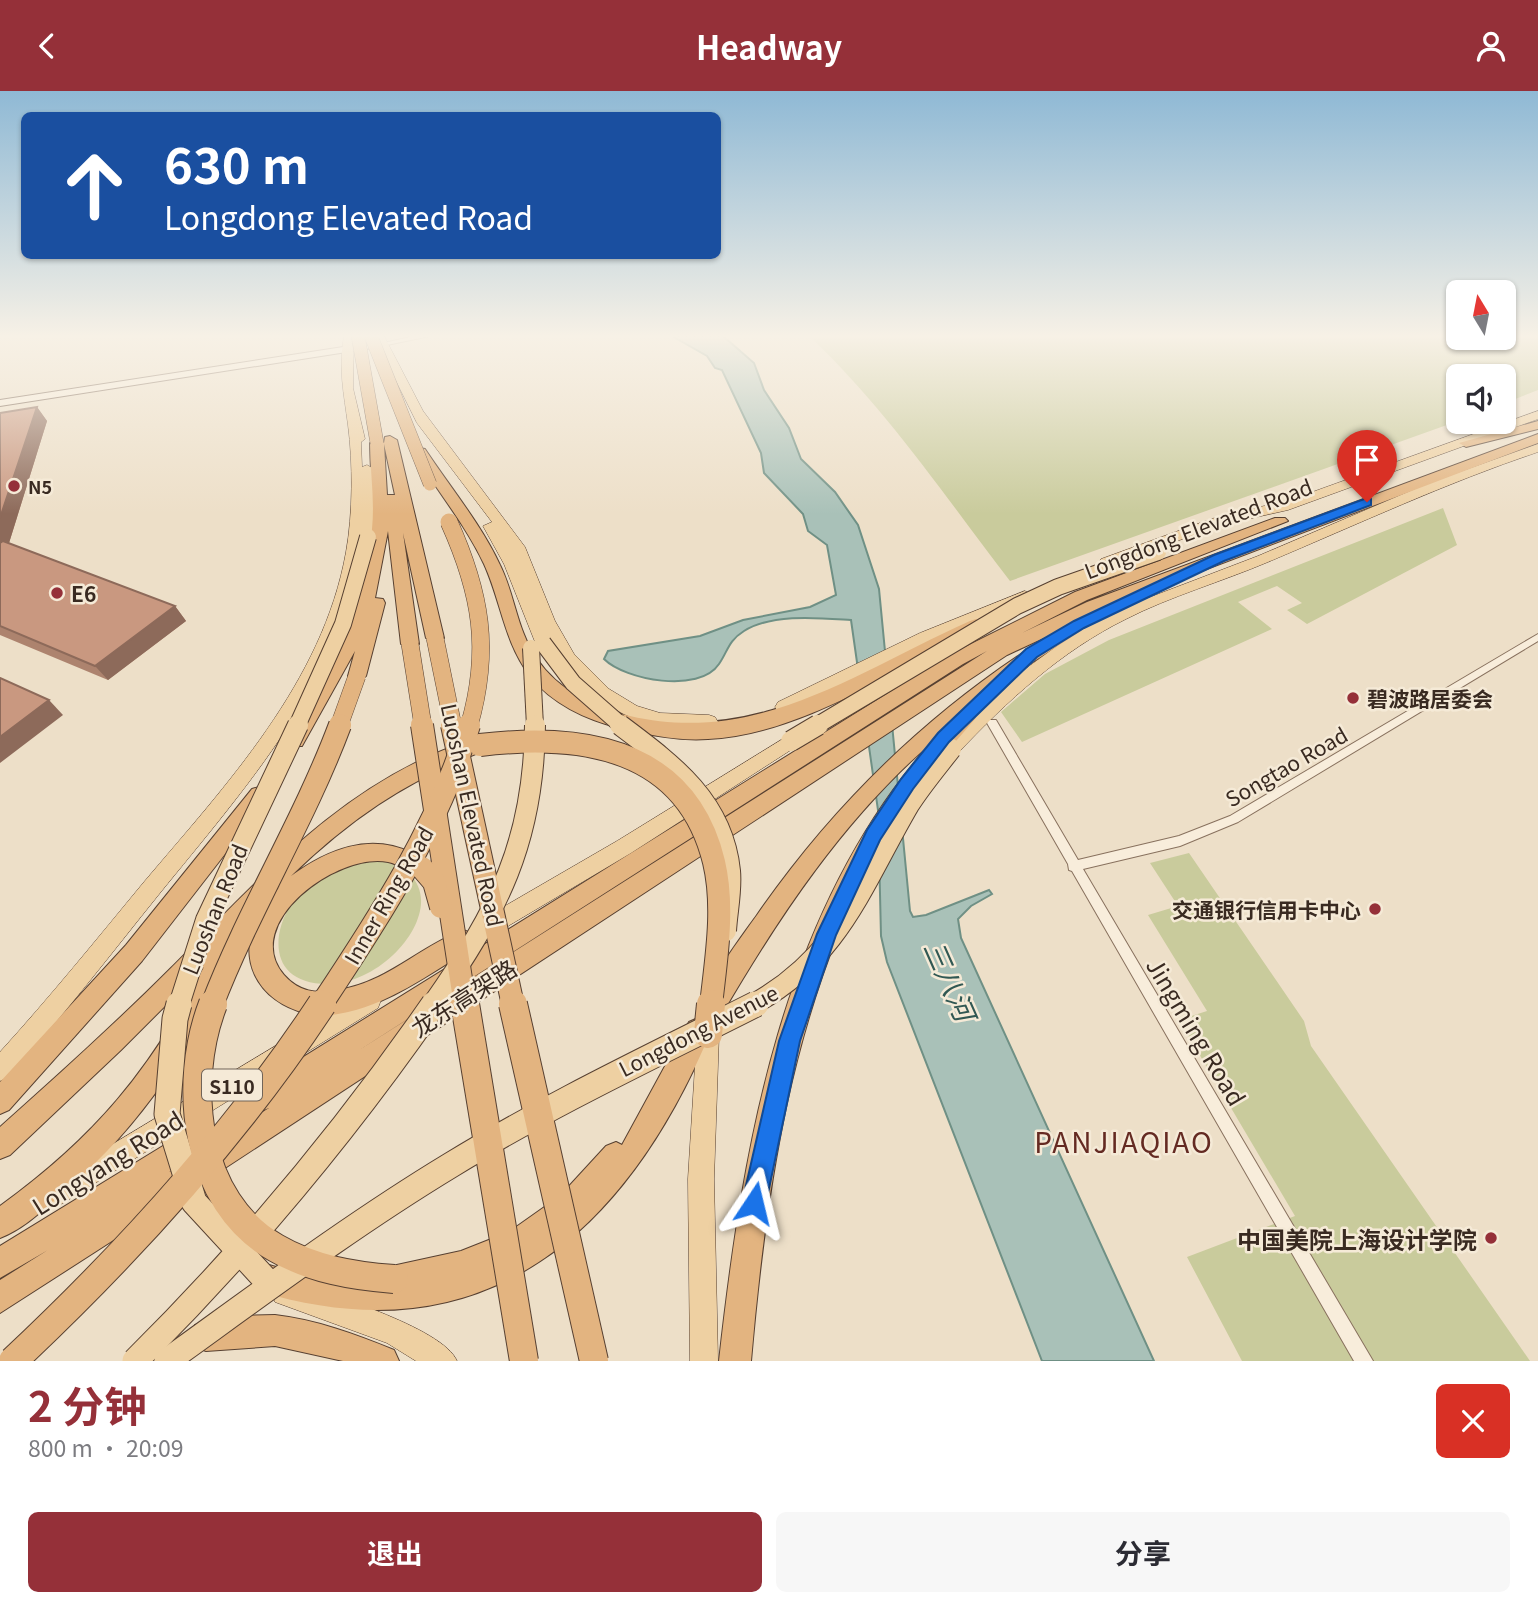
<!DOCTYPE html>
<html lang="zh">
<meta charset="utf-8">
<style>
body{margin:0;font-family:Georgia,"Noto Sans SC",serif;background:#f7f7f7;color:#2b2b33;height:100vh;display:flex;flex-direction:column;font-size:26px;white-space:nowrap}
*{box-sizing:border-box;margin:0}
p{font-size:23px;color:#7c7c81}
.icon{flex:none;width:38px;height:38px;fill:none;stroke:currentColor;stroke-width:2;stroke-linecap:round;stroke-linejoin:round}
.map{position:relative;height:1270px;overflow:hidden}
.details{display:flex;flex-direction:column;background:#fff;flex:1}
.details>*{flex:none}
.guide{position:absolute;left:21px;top:21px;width:700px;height:147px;border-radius:10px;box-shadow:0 2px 5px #0004;background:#1a4fa0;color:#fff;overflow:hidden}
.needle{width:46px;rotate:350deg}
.buttons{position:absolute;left:1446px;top:189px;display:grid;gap:14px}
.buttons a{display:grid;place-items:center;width:70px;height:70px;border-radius:10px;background:#fff;box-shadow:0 2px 5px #0004;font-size:35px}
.pin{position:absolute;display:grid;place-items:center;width:60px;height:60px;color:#fff;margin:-72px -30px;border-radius:50% 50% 50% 0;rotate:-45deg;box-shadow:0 0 7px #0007}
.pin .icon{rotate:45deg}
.me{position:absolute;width:77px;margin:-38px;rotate:10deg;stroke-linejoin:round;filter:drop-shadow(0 0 5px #0008)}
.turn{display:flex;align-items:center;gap:24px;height:147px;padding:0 28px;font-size:32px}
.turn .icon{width:91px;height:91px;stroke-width:2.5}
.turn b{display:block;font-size:49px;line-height:60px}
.round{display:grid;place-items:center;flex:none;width:74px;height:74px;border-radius:10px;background:#f7f7f7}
.headline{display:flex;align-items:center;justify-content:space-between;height:119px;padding:0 28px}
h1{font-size:42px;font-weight:700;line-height:52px;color:#953039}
.button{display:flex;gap:14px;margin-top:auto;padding:14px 28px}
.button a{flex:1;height:80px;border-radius:10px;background:#953039;color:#fff;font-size:28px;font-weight:700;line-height:80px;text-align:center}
.button a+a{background:#f7f7f7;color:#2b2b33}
header{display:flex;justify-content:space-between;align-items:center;height:91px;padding:0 28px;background:#953039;color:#fff;font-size:32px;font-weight:700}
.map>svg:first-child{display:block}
.green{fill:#c9cb9c}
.water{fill:#a9c1b8;stroke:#6f9085;stroke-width:2}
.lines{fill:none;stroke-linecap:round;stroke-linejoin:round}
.minor-casing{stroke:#88715e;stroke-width:2}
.secondary-casing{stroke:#6a5241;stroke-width:2}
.primary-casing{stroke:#574031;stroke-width:1}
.trunk-casing{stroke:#574031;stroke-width:2}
.minor{fill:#f8eddb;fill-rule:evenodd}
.secondary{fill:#f8eddb;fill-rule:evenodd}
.primary{fill:#eed0a2;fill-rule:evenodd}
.trunk{fill:#e3b480;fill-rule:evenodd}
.primary-bridge-far2-casing{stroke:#574031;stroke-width:18;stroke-linecap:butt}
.primary-bridge-far1-casing{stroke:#574031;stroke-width:22;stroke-linecap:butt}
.primary-bridge-casing{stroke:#574031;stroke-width:27;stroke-linecap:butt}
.trunk-bridge-far3-casing{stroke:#574031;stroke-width:14;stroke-linecap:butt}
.trunk-bridge-far2-casing{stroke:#574031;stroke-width:18;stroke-linecap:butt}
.trunk-bridge-far1-casing{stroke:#574031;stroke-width:24;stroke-linecap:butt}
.trunk-bridge-casing{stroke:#574031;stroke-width:30;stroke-linecap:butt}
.primary-bridge-far2{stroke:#eed0a2;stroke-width:16}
.primary-bridge-far1{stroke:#eed0a2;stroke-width:20}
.primary-bridge{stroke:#eed0a2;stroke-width:25}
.trunk-bridge-far3{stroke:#e3b480;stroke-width:13}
.trunk-bridge-far2{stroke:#e3b480;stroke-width:17}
.trunk-bridge-far1{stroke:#e3b480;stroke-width:22}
.trunk-bridge{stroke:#e3b480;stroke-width:28}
.wall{fill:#ad836e}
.shaded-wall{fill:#8d6a5a}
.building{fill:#c99880;stroke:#8d6a5a;stroke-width:2}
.route{fill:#1a73e8;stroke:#114b97;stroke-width:2}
.poi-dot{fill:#953039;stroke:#f5ead7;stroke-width:2.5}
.labels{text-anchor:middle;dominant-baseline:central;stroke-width:5;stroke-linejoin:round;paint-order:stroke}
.far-poi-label{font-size:18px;font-weight:bold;fill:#392a21;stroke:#f5ead7;text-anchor:start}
.shield{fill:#f5ead7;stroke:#716458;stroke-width:2}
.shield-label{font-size:19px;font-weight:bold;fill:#392a21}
.street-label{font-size:21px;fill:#392a21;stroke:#f5ead7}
.poi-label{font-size:21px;font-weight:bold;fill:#392a21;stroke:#f5ead7;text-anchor:start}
.near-street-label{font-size:24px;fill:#392a21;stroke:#f5ead7}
.near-poi-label{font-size:24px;font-weight:bold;fill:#392a21;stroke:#f5ead7;text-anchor:end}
.near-water-label{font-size:28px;font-style:italic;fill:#315853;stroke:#f5ead7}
.near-neighbourhood-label{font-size:28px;letter-spacing:2px;fill:#642a22;stroke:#f5ead7}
</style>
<header><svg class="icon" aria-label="back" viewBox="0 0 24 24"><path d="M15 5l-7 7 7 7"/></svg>Headway<svg class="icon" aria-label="person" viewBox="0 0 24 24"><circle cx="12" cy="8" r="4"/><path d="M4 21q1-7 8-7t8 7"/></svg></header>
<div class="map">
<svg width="1538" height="1270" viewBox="0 0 1538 1270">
<rect width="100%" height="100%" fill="#eddfc8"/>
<g class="green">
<path d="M 809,245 L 1538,245 L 1538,299 L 1503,313 L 1503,285 L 1458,285 L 1458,330 L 1010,490 C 946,407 886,317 809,245 Z"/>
<path d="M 1443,417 L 1457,454 L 1307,533 L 1287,519 L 1302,512 L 1277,495 L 1238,511 L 1272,538 L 1022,651 L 1001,621 L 1045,583 L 1109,549 Z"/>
<path d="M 1189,762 L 1304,930 L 1311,955 L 1530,1270 L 1242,1270 L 1187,1166 L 1295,1125 L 1179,929 L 1207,920 L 1148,824 L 1178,815 L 1150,772 Z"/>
<path d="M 367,768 C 473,778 403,891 329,893 C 252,894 274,810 322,783 C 335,775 353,773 367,768 Z"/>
</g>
<path class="water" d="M 672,245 L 723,245 L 754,272 L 764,299 L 789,337 L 801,368 L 835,401 L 858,434 L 879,498 L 910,820 L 913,826 L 926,824 L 989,799 L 992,803 L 971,815 L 958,828 L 961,847 L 1154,1270 L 1042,1270 L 887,871 L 881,845 L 878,719 L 851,529 C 820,527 773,522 744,540 C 728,550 728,560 719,573 C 699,603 625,589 604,568 L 608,560 L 700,545 L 743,529 L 810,516 L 836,504 L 827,454 L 808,440 L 803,423 L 764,382 L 761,362 L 722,279 L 715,277 L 707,265 Z"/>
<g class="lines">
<defs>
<g id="minor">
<path d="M 415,245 L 430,245 L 382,255 L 379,253 Z"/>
<path d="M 1538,543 L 1538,550 L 1238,731 L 1180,755 L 1083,778 L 1373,1270 L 1354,1270 L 1072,780 L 1069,779 L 1068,773 L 987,632 L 988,629 L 996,629 L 1078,769 L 1179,745 L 1230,725 Z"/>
</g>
<path id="secondary" d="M 382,250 L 385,251 L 385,255 L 0,315 L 0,309 Z"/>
<g id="primary">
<path d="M 344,245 L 354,245 L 353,297 L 365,348 L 361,351 L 362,376 L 367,374 L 374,378 L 375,446 L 368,450 L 362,448 C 349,582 241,702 160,802 C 110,864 62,927 8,986 L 0,990 L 0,961 C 50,906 97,848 144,791 C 226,694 323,591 346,461 C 353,423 353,371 348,334 C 344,303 338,277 344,245 Z"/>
<path d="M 374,245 L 384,245 L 423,320 L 525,456 L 555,530 L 574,563 L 609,598 L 637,615 L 660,622 L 709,624 L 715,626 L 718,631 L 715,636 C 705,639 693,638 683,638 C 627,636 578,601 550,553 L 543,558 L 537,556 L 504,473 L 483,435 L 492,431 L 417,332 Z"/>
<path d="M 1538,320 L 1538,328 L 1288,419 L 1221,434 L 1111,474 L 1101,474 L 1099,471 L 1101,468 L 1211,428 L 1293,408 Z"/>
<path d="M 1538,353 L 1538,361 C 1446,392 1358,433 1268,471 C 1221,491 1171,505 1126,528 C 1061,560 1007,610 957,663 L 945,663 L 942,658 L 983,614 L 1024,579 L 1068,547 L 1114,520 L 1258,465 L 1429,392 Z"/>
<path d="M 1025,500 L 1033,505 L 1030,509 L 932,550 L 790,621 L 778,621 L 775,616 L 778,611 L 920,542 Z"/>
<path d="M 791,643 L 797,645 L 800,650 L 797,655 L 631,762 L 493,844 L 486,847 L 479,844 L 475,837 L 479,830 L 617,750 Z"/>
<path d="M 370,898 L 378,901 L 381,909 L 378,917 L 63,1112 L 54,1116 L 45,1112 L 41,1103 L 45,1094 Z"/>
<path d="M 708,932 L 716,935 L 719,943 L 714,1088 L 718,1270 L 690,1270 L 688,1088 L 697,943 L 700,935 Z"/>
<path d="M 285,1187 C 322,1201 443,1236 457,1270 L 416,1270 L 387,1252 L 275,1211 L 271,1201 L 275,1191 Z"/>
</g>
<g id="trunk">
<path d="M 1538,330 L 1538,338 L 1466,356 L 1459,352 Z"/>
<path d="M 1538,343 L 1538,352 L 1099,519 L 1076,530 L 1084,536 L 1081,540 L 1025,576 L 971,617 L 978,623 L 975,628 C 937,672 899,717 872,769 C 791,924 766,1098 751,1270 L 719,1270 C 743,1055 782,820 930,653 C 844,728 779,825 722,923 L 713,926 L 704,923 L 701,914 C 714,882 737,852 757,824 C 836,710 934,616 1052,543 L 1007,564 L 225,1077 L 215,1081 L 205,1077 L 201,1067 L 205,1057 L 269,1017 L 261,1020 L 252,1016 L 248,1007 L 252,998 L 951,563 L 1075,501 L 1275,427 L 1285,427 L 1288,430 L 1087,509 L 1022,542 L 1087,511 ZM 987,560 L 353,963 L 963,573 Z"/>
<path d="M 390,345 L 397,349 L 444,547 L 435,553 L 426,547 L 403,442 L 419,553 L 410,559 L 401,553 L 388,440 L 375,507 L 383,508 L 385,512 L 366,585 L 357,592 L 348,585 L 355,560 L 302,655 L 288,655 L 285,650 C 325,575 365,527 372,438 C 375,409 370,381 370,352 L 377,348 L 384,352 L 385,346 ZM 384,353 L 395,404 L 387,404 Z"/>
<path d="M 420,357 L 425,358 C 450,396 481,433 500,474 C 515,504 517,540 537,568 C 558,599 594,617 630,625 C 758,655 858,580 970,530 L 976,528 L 985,534 L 982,538 C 899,576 801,644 708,648 C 677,650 650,644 620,637 C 586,629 551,612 530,585 C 504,551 501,510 484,473 C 465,433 436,398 413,361 Z"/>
<path d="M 471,649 L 478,652 L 481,657 L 478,662 C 403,692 349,729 291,785 C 327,759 369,741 412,762 C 421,766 429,768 433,777 L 430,784 L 422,787 C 411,783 399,773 388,771 C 337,761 240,833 284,884 C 299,901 316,903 338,899 C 386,892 419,856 463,839 L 471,842 L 475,850 L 471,858 C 429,883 387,915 338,923 C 295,931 243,900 250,850 C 253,830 268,810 280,795 L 231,848 L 238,857 C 196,951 143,1033 65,1100 C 45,1117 24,1138 0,1147 L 0,1115 C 95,1046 150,980 204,876 L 121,959 L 10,1064 L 0,1068 L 0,1036 C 58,984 116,932 171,877 C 262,786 345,690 471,649 Z"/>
<path d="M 259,696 L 266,698 L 269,704 L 266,710 L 142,870 L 9,1019 L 0,1023 L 0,991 L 126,854 L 252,698 Z"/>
<path d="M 698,927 L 707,931 L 711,940 C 628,1138 488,1270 258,1200 L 254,1189 L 258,1178 L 269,1174 L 340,1194 L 386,1200 L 379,1188 L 383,1177 L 461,1160 L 509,1141 L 560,1105 L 606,1055 L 616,1051 L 622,1054 L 689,931 Z"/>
<path d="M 189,1039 L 199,1043 L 203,1053 L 199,1063 L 169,1081 L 175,1079 L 185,1083 L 189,1093 L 185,1103 L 0,1222 L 0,1189 L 48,1159 L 0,1187 L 0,1155 Z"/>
<path d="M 275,1224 C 317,1229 355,1243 394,1259 L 399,1270 L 343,1270 L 275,1255 L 206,1260 L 195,1256 L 191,1245 L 195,1234 L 230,1225 Z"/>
</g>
</defs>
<use href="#minor" class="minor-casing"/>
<use href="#secondary" class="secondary-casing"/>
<use href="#primary" class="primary-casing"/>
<use href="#trunk" class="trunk-casing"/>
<use href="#minor" class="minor"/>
<use href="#secondary" class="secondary"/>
<use href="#primary" class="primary"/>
<use href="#trunk" class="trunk"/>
<defs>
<g id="primary-bridge-far2">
<path d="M 543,552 L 573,592 L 622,635"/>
<path d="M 531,557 L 535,635"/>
<path d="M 297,635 L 343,533 L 368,446"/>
<path d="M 816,635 L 1017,515 L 1058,496 L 1158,461"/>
</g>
<g id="primary-bridge-far1">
<path d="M 620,634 C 672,673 723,710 730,780 C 732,799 727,821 726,840"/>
<path d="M 791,650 L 818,634"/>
<path d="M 179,914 L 206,829 L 298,634"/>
<path d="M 432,914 C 498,820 534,751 535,634"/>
<path d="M 752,914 C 840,866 861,796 909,714 C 921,695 937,676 951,658"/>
</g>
<g id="primary-bridge">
<path d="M 179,913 L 175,928 L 167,1023 L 194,1111 L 265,1188"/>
<path d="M 135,1270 C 246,1160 345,1041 434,913"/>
<path d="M 167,1270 C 260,1203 352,1134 451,1074 C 549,1014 653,965 756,913"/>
</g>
<g id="trunk-bridge-far3">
<path d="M 358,245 L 377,352"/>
<path d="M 371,245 L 430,393"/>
</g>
<g id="trunk-bridge-far2">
<path d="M 449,431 C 481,502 491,559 469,635"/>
<path d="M 435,547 L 453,635"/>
<path d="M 410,553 L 423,635"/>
<path d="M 339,635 L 357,585"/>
</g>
<g id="trunk-bridge-far1">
<path d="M 422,634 L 465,914"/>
<path d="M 452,634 L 513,914"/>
<path d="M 480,654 C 581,642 686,656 714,771 C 725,817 716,868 711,914"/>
<path d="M 422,777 L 434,791 L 441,816"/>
<path d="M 212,914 C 249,818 304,730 340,634"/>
<path d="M 321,914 C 379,827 439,735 469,634"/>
</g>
<g id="trunk-bridge">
<path d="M 213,913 C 182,993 194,1111 276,1157 C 312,1178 353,1185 394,1188"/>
<path d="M 465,913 L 524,1270"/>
<path d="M 513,913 L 594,1270"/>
<path d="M 708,943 L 711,913"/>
<path d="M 13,1270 C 128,1162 235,1045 322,913"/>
</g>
</defs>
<use href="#primary-bridge-far2" class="primary-bridge-far2-casing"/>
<use href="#primary-bridge-far1" class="primary-bridge-far1-casing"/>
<use href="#primary-bridge" class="primary-bridge-casing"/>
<use href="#trunk-bridge-far3" class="trunk-bridge-far3-casing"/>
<use href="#trunk-bridge-far2" class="trunk-bridge-far2-casing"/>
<use href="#trunk-bridge-far1" class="trunk-bridge-far1-casing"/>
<use href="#trunk-bridge" class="trunk-bridge-casing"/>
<use href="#primary-bridge-far2" class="primary-bridge-far2"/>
<use href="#primary-bridge-far1" class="primary-bridge-far1"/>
<use href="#primary-bridge" class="primary-bridge"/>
<use href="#trunk-bridge-far3" class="trunk-bridge-far3"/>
<use href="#trunk-bridge-far2" class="trunk-bridge-far2"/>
<use href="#trunk-bridge-far1" class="trunk-bridge-far1"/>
<use href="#trunk-bridge" class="trunk-bridge"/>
</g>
<path class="wall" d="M 37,316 L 47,330 L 9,452 L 175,515 L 186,530 L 108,589 L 0,544 L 0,322 Z"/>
<g class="shaded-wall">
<path d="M 37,316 L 47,330 L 9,452 L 0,453 L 0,427 Z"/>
<path d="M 175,515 L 186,530 L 108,589 L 95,575 Z"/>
<path d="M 49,609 L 63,624 L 0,672 L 0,646 Z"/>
</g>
<g class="building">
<path d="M 37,316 L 0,427 L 0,322 Z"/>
<path d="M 3,450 L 175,515 L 95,575 L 0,535 L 0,452 Z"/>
<path d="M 0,587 L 49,609 L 0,646 Z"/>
</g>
<linearGradient id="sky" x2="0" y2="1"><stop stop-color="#8fb9d5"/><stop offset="0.58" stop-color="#f7f1e6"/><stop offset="1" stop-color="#f7f1e6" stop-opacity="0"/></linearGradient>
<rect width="1538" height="423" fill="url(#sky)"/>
<path class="route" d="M 1367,407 L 1371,408 L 1371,414 L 1224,470 L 1084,537 L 1037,566 L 949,651 L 913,698 L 880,749 L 836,844 L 800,950 L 766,1112 L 762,1121 L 754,1124 L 746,1121 L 742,1112 L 779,950 L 817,843 L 867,739 L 901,688 L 938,642 L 1026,558 L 1074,530 L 1214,464 Z"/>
<g class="poi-dot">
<circle cx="14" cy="395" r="7"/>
<circle cx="57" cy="502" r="7"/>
<circle cx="1353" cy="607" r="7"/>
<circle cx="1375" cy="818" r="7"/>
<circle cx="1491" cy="1147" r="7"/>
</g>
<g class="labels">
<g class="far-poi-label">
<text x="28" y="395">N5</text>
</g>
<rect class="shield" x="202" y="978.5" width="60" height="31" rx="5"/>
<g class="shield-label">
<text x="232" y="994">S110</text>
</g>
<g class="street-label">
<text transform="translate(1198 437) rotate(-21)">Longdong Elevated Road</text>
<text transform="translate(1286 675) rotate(-30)">Songtao Road</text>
<text transform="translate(473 724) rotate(78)">Luoshan Elevated Road</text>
<text transform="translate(388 804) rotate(-60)">Inner Ring Road</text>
<text transform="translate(214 818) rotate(-68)">Luoshan Road</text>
<text transform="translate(698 939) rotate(-27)">Longdong Avenue</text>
</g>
<g class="poi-label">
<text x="71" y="502">E6</text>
<text x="1367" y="607">碧波路居委会</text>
<text x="1361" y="818" text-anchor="end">交通银行信用卡中心</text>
</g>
<g class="near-street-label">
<text transform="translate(463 906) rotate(-33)">龙东高架路</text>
<text transform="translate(1197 940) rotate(59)">Jingming Road</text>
<text transform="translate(107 1071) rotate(-32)">Longyang Road</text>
</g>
<g class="near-poi-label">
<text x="1477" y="1147">中国美院上海设计学院</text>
</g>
<g class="near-water-label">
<text transform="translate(951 889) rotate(66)">三八河</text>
</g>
<g class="near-neighbourhood-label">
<text x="1124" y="1050">PANJIAQIAO</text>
</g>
</g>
</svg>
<div class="buttons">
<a><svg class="needle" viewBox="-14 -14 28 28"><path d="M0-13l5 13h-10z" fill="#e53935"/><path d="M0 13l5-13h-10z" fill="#7c7c81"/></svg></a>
<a><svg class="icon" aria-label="sound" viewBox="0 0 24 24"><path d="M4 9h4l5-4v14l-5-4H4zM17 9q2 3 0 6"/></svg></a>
</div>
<div class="pin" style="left:1367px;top:411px;background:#d93025"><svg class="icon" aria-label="arrive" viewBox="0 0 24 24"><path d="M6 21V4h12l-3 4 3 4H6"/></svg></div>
<svg class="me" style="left:754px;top:1112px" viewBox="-20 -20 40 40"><path d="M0-17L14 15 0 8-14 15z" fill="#1a73e8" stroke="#fff" stroke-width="4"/></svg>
<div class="guide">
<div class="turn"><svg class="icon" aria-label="ahead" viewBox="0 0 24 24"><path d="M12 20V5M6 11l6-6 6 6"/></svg><div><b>630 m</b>Longdong Elevated Road</div></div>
</div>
</div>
<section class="details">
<div class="headline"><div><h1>2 分钟</h1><p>800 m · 20:09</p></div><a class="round" style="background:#d93025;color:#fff"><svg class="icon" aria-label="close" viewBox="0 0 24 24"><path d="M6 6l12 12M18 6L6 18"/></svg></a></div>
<div class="button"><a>退出</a><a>分享</a></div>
</section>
